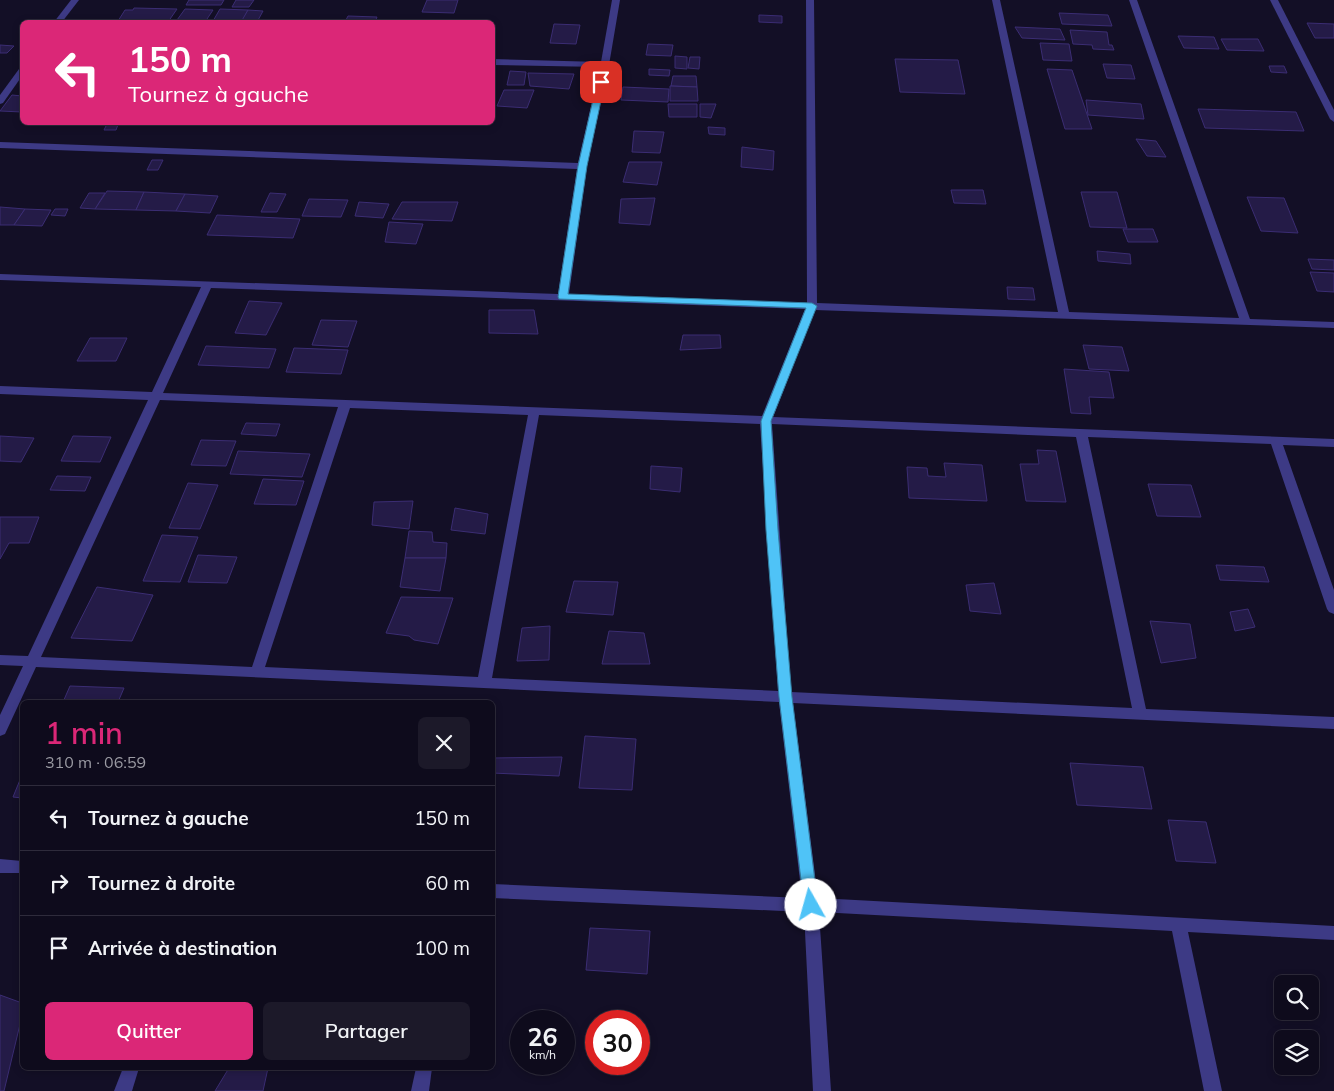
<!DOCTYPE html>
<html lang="fr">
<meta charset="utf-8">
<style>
body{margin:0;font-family:Mulish,sans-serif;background:#1c1929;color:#f1f3f6;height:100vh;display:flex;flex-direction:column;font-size:19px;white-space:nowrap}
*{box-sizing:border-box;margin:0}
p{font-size:16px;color:#9b9ba3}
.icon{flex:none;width:28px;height:28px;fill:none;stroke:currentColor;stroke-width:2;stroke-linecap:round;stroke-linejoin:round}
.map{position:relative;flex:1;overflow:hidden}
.sheet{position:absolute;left:20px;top:700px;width:475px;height:370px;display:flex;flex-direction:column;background:#0e0b1c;border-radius:8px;box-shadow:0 2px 8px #0003,0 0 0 1px #2e2b3b}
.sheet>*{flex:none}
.guide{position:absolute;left:20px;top:20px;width:475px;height:105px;border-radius:8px;box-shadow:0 2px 8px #0003,0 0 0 1px #2e2b3b;background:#db2777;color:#fff;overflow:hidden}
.tools{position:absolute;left:1274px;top:975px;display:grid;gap:10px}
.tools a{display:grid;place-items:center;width:45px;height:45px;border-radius:8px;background:#0e0b1c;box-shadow:0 2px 8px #0003,0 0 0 1px #2e2b3b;font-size:25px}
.speed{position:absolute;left:510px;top:1010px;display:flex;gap:10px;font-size:25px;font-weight:700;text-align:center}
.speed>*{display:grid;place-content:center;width:65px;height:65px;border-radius:50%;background:#0e0b1c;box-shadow:0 2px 8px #0003,0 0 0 1px #2e2b3b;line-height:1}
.speed small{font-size:12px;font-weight:400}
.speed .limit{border:8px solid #d22;background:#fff;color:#111}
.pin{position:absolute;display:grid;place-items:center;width:42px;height:42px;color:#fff;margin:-21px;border-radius:10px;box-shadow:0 2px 8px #0006}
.me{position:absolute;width:55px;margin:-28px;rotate:353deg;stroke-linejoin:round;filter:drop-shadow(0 0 4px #0008)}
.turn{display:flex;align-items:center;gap:18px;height:105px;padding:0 25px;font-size:22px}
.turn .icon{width:65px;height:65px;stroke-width:2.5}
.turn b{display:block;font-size:35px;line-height:42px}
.round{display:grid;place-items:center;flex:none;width:52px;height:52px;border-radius:8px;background:#1c1929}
.head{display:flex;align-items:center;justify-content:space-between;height:85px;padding:0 25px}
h1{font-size:30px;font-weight:600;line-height:38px;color:#db2777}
.primary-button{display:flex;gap:10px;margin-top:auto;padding:10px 25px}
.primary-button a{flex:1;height:58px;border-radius:8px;background:#db2777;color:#fff;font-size:20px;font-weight:600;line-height:58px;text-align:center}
.primary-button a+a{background:#1c1929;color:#f1f3f6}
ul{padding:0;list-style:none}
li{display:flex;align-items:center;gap:15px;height:65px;padding:0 25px;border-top:1px solid #2e2b3b}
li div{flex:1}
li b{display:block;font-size:19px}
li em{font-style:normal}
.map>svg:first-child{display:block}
.building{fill:#241b47;stroke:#3b2d73}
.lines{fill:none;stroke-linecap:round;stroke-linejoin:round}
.minor{fill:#3d3a85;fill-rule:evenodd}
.route{fill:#4fc3f7;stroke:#337fa1}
</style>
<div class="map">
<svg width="1334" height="1091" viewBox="0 0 1334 1091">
<rect width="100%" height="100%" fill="#130f26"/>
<g class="building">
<path d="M 189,0 L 224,0 L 221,5 L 186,5 Z"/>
<path d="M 236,0 L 254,0 L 249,7 L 232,7 Z"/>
<path d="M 427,0 L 458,0 L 454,13 L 422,12 Z"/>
<path d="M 134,8 L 177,9 L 168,22 L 122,22 L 124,21 L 118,21 L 125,10 L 133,10 Z"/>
<path d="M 185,9 L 213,10 L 205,22 L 177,20 Z"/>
<path d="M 220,9 L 248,10 L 242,22 L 213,21 Z"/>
<path d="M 248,10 L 263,11 L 257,22 L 241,22 Z"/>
<path d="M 1059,13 L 1108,15 L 1112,26 L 1062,24 Z"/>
<path d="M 759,15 L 782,16 L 782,23 L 759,22 Z"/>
<path d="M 348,16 L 377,17 L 375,22 L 345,22 Z"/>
<path d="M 1307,23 L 1334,24 L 1334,38 L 1315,38 Z"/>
<path d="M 554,24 L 580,25 L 576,44 L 550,43 Z"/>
<path d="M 1015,27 L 1060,29 L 1065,40 L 1022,38 Z"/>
<path d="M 1070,30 L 1107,32 L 1109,45 L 1112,45 L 1114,50 L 1093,49 L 1092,45 L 1073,44 Z"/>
<path d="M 1178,36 L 1214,37 L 1219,49 L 1184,48 Z"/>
<path d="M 1221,39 L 1258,39 L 1264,51 L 1227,50 Z"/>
<path d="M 1040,43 L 1069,44 L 1072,61 L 1043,60 Z"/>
<path d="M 648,44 L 673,45 L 671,56 L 646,55 Z"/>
<path d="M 0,45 L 14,46 L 7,53 L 0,53 Z"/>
<path d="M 675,56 L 687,57 L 687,69 L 675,68 Z"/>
<path d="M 690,57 L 700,57 L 699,69 L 688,68 Z"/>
<path d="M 895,59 L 958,60 L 965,94 L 900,92 Z"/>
<path d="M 1103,64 L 1131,65 L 1135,79 L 1107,78 Z"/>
<path d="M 1269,66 L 1284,66 L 1287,73 L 1271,72 Z"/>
<path d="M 649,69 L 670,70 L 669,76 L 649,75 Z"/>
<path d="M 1047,69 L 1072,70 L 1092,129 L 1065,129 Z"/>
<path d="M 510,71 L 526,72 L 524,85 L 507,85 Z"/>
<path d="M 528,73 L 574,74 L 569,89 L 530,86 Z"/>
<path d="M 673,76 L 696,76 L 697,87 L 671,86 Z"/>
<path d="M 670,86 L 697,87 L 698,101 L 670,101 Z"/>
<path d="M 623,87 L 669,89 L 668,102 L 621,100 Z"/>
<path d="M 504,90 L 534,90 L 527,108 L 497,106 Z"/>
<path d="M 12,95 L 22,96 L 22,112 L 0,111 Z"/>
<path d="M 1086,100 L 1141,104 L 1144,119 L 1088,115 Z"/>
<path d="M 668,104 L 697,104 L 697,117 L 669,117 Z"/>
<path d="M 700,104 L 716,104 L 711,118 L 700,117 Z"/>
<path d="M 1198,109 L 1296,112 L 1304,131 L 1205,128 Z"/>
<path d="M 108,122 L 119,122 L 116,130 L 104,130 Z"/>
<path d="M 708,127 L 725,128 L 725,135 L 709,134 Z"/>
<path d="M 634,131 L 664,132 L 660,153 L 632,152 Z"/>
<path d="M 1136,139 L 1156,141 L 1166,157 L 1147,156 Z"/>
<path d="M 742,147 L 774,151 L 773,170 L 741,167 Z"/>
<path d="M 152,160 L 163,160 L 158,170 L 147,170 Z"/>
<path d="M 629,162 L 662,162 L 657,185 L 623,182 Z"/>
<path d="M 951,190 L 983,190 L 986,204 L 954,203 Z"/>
<path d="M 107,191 L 144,192 L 136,210 L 95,209 Z"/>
<path d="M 144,192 L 185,194 L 176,211 L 136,210 Z"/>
<path d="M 1081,192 L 1117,192 L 1127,228 L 1090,227 Z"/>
<path d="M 89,193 L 105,193 L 95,209 L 80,208 Z"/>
<path d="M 270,193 L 286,194 L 277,212 L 261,212 Z"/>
<path d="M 185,194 L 218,196 L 210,213 L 176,211 Z"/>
<path d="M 1247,197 L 1284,198 L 1298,233 L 1261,231 Z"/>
<path d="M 655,198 L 650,225 L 619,223 L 621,199 Z"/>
<path d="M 309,199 L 348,200 L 341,217 L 302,216 Z"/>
<path d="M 359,202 L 389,204 L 383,218 L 355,216 Z"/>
<path d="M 402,202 L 458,202 L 452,221 L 392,219 Z"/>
<path d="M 0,207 L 25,209 L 14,225 L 0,225 Z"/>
<path d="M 25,209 L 51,210 L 42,226 L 14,225 Z"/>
<path d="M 55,209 L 68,209 L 65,216 L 51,215 Z"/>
<path d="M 217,215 L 300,219 L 293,238 L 207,235 Z"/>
<path d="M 389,222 L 423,224 L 416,244 L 385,242 Z"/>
<path d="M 1123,229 L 1153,229 L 1158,242 L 1128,242 Z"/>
<path d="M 1097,251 L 1130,254 L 1131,264 L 1098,261 Z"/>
<path d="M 1308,259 L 1334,260 L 1334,270 L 1312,269 Z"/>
<path d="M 1310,272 L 1334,273 L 1334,292 L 1317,291 Z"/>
<path d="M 1007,287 L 1033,288 L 1035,300 L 1008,299 Z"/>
<path d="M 249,301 L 282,303 L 266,335 L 235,333 Z"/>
<path d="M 489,310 L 534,310 L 538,334 L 489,333 Z"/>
<path d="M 321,320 L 357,321 L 348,347 L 312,345 Z"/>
<path d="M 683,335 L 720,335 L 721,348 L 680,350 Z"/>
<path d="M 90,338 L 127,338 L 116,361 L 77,361 Z"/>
<path d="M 1083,345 L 1122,347 L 1129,371 L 1089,369 Z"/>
<path d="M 206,346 L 276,349 L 269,368 L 198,365 Z"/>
<path d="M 294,348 L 348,350 L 341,374 L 286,372 Z"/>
<path d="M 1064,369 L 1109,372 L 1114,398 L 1089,397 L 1091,414 L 1071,413 Z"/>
<path d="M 246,423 L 280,424 L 276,436 L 241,434 Z"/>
<path d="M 0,436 L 34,438 L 21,462 L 0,461 Z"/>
<path d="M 73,436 L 111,437 L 100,462 L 61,461 Z"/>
<path d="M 201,440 L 236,441 L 226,466 L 191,465 Z"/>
<path d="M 1037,450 L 1056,451 L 1066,502 L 1026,501 L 1020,464 L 1039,464 Z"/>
<path d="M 238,451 L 310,454 L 302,477 L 230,474 Z"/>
<path d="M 944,463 L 982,465 L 987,501 L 909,498 L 907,467 L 927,468 L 928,476 L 946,477 Z"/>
<path d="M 651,466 L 682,468 L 680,492 L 650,489 Z"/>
<path d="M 57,476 L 91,477 L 85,491 L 50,490 Z"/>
<path d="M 263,479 L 304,481 L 296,505 L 254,504 Z"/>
<path d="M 188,483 L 218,485 L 200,529 L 169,528 Z"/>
<path d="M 1148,484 L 1191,485 L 1201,517 L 1157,516 Z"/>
<path d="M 413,501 L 409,529 L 372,525 L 374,502 Z"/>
<path d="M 455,508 L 488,514 L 485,534 L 451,530 Z"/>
<path d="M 0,517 L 39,517 L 29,543 L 9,543 L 0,559 Z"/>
<path d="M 409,531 L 432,532 L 433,542 L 447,543 L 446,558 L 405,558 Z"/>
<path d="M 162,535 L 198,537 L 180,582 L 143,581 Z"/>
<path d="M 198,555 L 237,557 L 227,583 L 188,582 Z"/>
<path d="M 405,558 L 446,558 L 440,591 L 400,587 Z"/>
<path d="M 1216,565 L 1264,567 L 1269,582 L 1220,580 Z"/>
<path d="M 574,581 L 618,582 L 613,615 L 566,612 Z"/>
<path d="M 994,583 L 1001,614 L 970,611 L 966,585 Z"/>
<path d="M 97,587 L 153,595 L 132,641 L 71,638 Z"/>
<path d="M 401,597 L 453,598 L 438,644 L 414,640 L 409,636 L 386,633 Z"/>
<path d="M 1248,609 L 1255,627 L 1235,631 L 1230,612 Z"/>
<path d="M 1150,621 L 1190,624 L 1196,658 L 1161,663 Z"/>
<path d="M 550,626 L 549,660 L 517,661 L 522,628 Z"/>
<path d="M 609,631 L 644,633 L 650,664 L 602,664 Z"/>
<path d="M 70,686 L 124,688 L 118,702 L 63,702 Z"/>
<path d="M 585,736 L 636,739 L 632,790 L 579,788 Z"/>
<path d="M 562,757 L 559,776 L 492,773 L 492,758 Z"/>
<path d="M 1070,763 L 1143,767 L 1152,809 L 1077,805 Z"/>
<path d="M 22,775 L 22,798 L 13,797 Z"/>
<path d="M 1168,820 L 1206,822 L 1216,863 L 1176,861 Z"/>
<path d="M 590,928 L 650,931 L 647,974 L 586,970 Z"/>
<path d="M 0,995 L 22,1003 L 22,1016 L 4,1091 L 0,1091 Z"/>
<path d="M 229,1068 L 268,1068 L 263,1091 L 215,1091 Z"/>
</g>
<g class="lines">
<g class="minor">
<path d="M 71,0 L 79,0 L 62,22 L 54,22 Z"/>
<path d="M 612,0 L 620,0 L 609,65 L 587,166 L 569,294 L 807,303 L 806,0 L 814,0 L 817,303 L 1058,312 L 992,0 L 1000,0 L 1069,312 L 1239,318 L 1129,0 L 1137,0 L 1250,319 L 1334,322 L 1334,328 L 815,310 L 773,417 L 1334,439 L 1334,447 L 1283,445 L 1334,590 L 1334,614 L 1329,612 L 1327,609 L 1271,444 L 1088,437 L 1146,709 L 1334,717 L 1334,729 L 793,703 L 818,898 L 1334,926 L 1334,940 L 1188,932 L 1222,1091 L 1204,1091 L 1172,931 L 819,912 L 831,1091 L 813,1091 L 804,912 L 492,898 L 492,884 L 802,898 L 779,702 L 36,667 L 5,734 L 0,736 L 0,715 L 23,666 L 0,665 L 0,655 L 28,656 L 148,400 L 0,394 L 0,386 L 152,392 L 201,287 L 0,280 L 0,274 L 558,294 L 577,169 L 0,148 L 0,142 L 578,163 L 600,67 L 492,65 L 492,59 L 601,62 ZM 211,288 L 805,309 L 762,416 L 163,393 ZM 160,400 L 338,407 L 252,667 L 41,657 ZM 350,408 L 528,415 L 478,677 L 265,667 ZM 539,415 L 760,424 L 778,691 L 492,678 ZM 772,424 L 1076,437 L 1132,708 L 791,692 Z"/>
<path d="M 1270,0 L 1278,0 L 1334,110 L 1334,122 L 1330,119 Z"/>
<path d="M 19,69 L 22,69 L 22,76 L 3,103 L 0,104 L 0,95 Z"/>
<path d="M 0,859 L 22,861 L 22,873 L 0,873 Z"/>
<path d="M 123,1068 L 139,1068 L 132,1091 L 114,1091 Z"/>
<path d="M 416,1068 L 432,1068 L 429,1091 L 411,1091 Z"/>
</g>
</g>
<path class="route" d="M 601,79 L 605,82 L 587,166 L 568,294 L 812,303 L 817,306 L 771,421 L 778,530 L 792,697 L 818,905 L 816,909 L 811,911 L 806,909 L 804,905 L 779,697 L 766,530 L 761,421 L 806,308 L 559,299 L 558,297 L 578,166 L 597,82 Z"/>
</svg>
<div class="tools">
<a><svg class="icon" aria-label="search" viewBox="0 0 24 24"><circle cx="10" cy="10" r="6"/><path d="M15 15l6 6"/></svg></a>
<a><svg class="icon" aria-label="layers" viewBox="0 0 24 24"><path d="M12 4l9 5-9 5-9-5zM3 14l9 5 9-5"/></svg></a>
</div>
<div class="speed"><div>26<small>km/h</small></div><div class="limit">30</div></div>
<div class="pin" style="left:601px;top:82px;background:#d93025"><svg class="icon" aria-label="arrive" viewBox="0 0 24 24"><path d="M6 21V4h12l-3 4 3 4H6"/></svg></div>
<svg class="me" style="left:811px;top:905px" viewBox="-20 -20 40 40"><circle r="19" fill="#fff"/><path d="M0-13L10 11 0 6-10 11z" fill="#4fc3f7"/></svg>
<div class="guide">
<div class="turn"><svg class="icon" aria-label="left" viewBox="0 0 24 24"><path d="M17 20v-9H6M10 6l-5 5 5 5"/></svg><div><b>150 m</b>Tournez à gauche</div></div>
</div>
<section class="sheet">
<div class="head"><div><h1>1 min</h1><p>310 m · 06:59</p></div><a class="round"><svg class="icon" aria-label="close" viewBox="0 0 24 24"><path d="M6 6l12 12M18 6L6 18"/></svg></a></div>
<ul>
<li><svg class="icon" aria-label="left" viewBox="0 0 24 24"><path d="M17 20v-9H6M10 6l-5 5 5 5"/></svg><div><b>Tournez à gauche</b></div><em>150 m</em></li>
<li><svg class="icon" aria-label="right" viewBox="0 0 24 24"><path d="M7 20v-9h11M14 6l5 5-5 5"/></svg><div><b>Tournez à droite</b></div><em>60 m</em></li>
<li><svg class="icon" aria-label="arrive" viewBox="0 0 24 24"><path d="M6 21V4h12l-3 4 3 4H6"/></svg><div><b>Arrivée à destination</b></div><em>100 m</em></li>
</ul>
<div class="primary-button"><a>Quitter</a><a>Partager</a></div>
</section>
</div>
